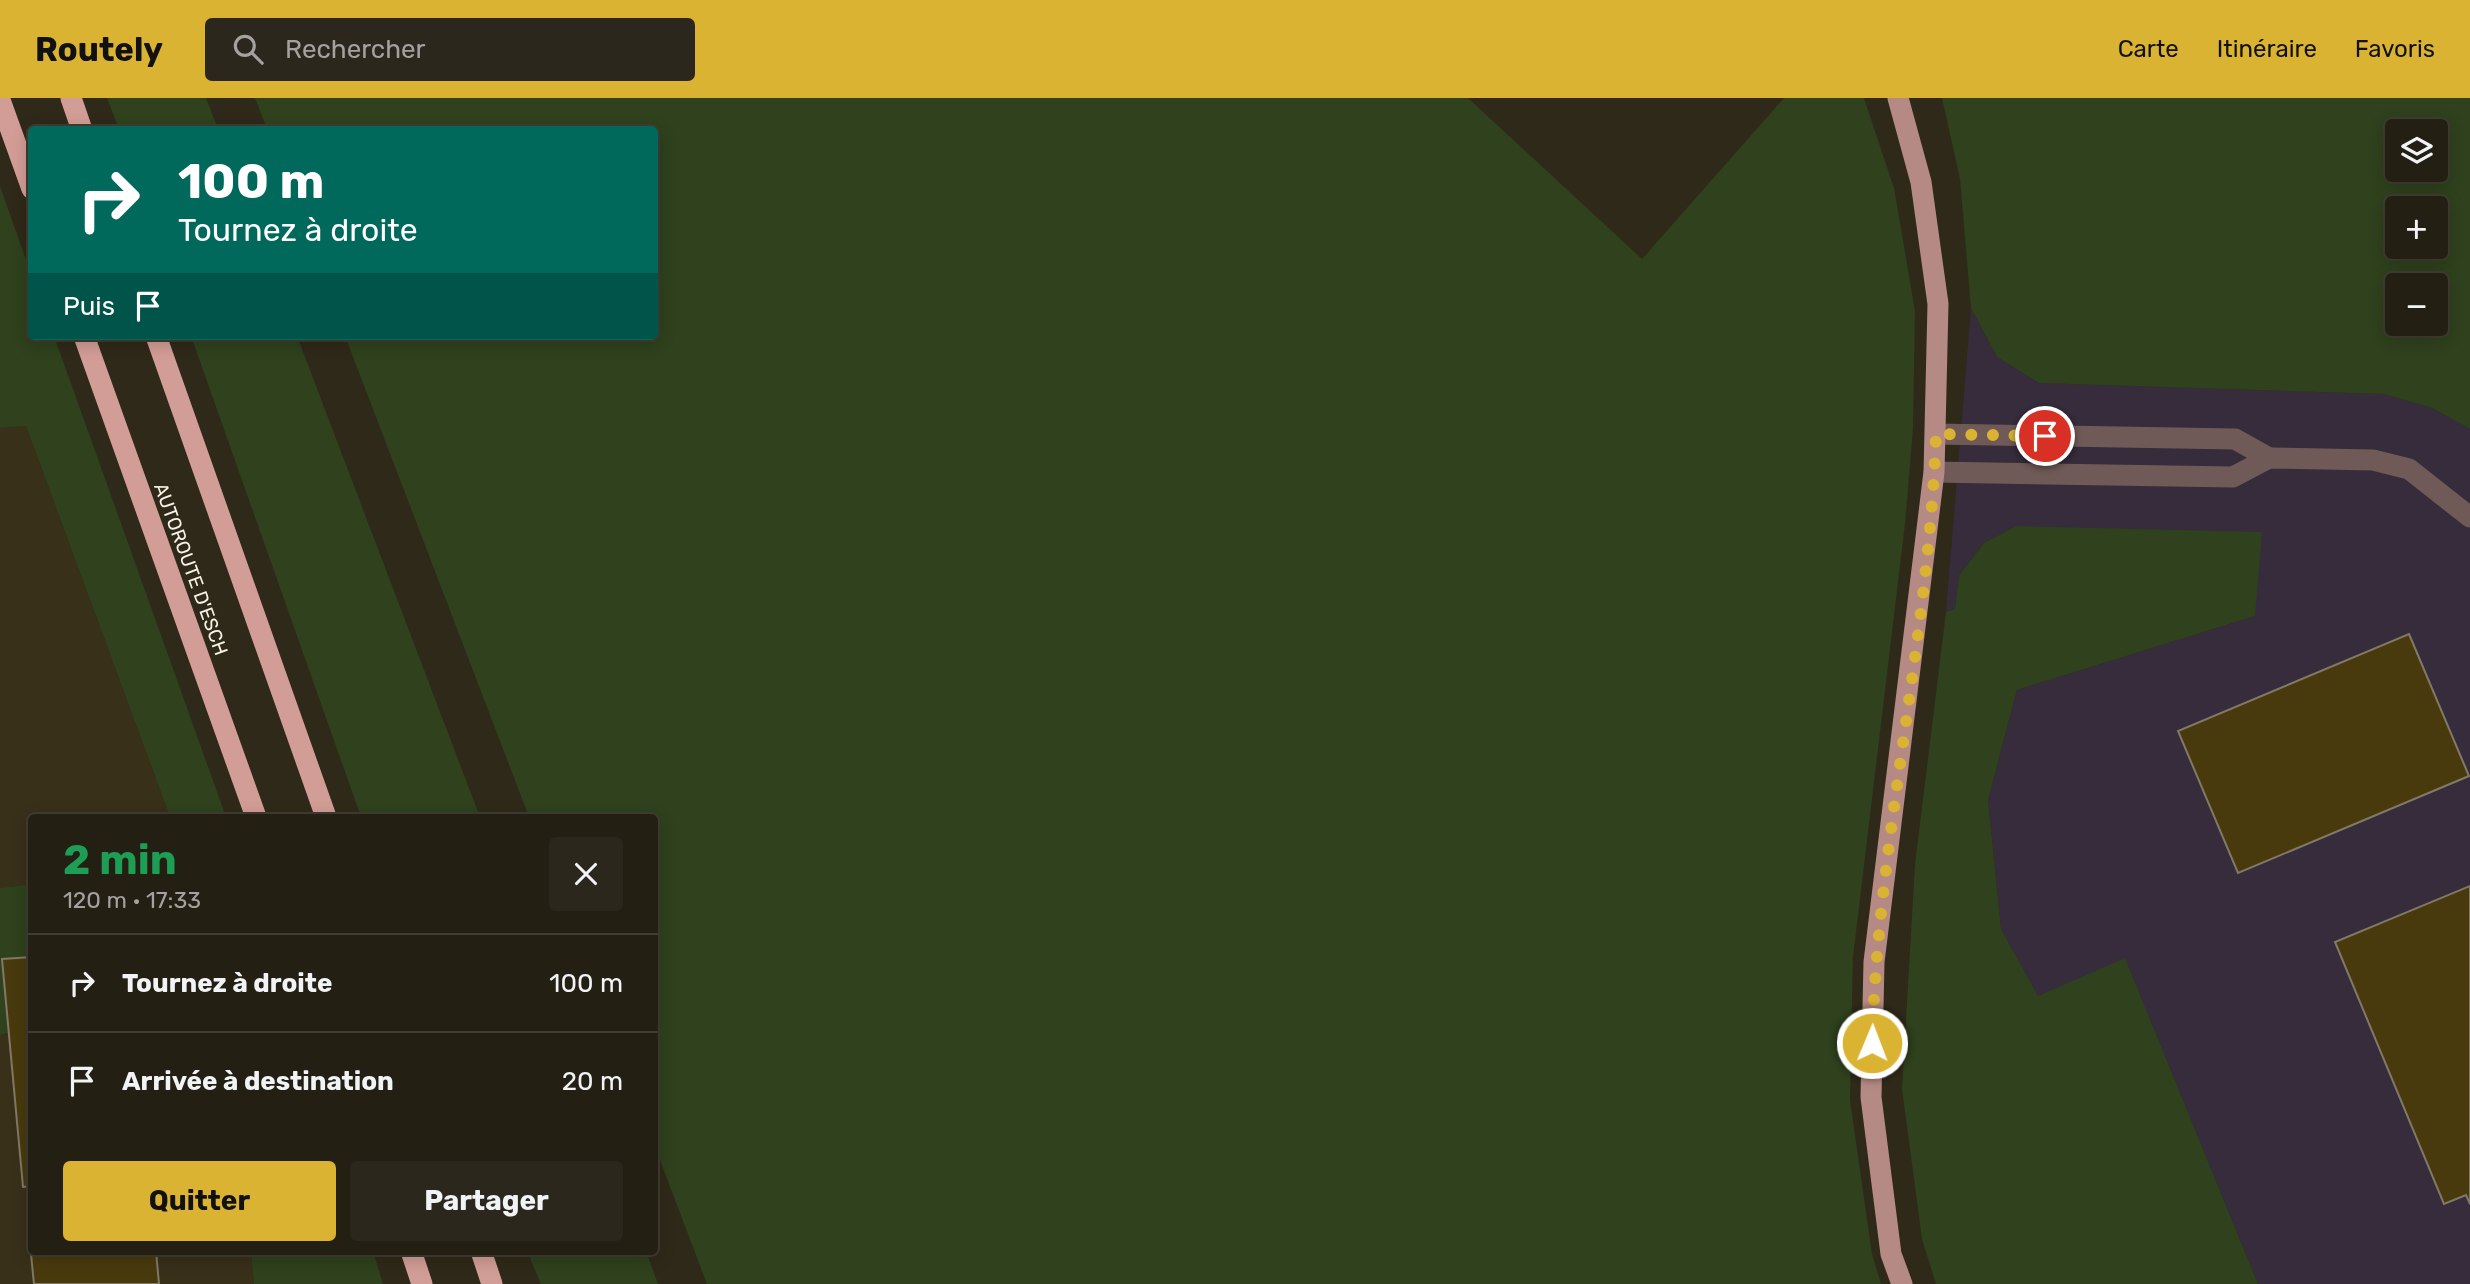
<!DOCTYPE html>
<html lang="fr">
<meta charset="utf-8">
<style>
body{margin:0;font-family:Rubik,sans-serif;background:#2b271c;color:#f1f3f6;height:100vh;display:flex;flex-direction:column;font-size:26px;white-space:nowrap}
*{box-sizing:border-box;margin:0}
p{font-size:23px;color:#a3a2a0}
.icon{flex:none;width:38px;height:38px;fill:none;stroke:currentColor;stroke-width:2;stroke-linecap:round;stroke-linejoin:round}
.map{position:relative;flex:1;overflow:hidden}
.side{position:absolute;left:28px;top:716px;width:630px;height:441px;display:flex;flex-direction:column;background:#231f13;border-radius:7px;box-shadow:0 4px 18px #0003,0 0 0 2px #403d33}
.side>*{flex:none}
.banner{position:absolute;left:28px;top:28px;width:630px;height:214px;border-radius:7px;box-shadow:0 4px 18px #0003,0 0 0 2px #403d33;background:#00695c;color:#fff;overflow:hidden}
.tools{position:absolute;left:2385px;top:21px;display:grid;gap:14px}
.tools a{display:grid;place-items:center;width:63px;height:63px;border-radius:7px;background:#231f13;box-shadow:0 4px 18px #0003,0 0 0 2px #403d33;font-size:35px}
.pin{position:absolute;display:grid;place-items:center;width:60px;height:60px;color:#fff;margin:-30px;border:4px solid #fff;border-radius:50%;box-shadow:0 2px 7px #0007}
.me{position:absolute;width:77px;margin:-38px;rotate:1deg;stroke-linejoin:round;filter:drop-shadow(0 0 5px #0008)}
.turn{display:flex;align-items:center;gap:24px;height:147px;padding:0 35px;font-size:32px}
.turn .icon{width:91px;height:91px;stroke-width:2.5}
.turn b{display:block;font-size:49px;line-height:60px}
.then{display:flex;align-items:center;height:66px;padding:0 35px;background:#0003;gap:14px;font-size:26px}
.round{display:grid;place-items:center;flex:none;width:74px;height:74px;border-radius:7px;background:#2b271c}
.overview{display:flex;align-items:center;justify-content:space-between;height:119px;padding:0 35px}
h1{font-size:42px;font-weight:700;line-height:52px;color:#1e9e55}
.action{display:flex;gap:14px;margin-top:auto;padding:14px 35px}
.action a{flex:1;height:80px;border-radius:7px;background:#dbb333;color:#111;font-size:28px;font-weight:700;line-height:80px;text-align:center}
.action a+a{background:#2b271c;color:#f1f3f6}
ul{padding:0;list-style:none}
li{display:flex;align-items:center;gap:21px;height:98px;padding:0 35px;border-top:2px solid #403d33}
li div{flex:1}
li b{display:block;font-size:26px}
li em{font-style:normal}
header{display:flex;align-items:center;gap:42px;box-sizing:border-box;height:98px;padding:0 35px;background:#dbb333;color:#111}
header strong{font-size:33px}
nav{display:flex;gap:38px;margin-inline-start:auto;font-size:24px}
.search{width:490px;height:63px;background:#2b271c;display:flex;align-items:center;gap:18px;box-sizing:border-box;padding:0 24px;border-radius:7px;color:#a3a2a0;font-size:26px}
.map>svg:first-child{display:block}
.built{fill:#39301a}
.industrial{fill:#362c3b}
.green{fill:#2f411d;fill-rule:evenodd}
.building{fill:#493a0d;stroke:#807967;stroke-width:2}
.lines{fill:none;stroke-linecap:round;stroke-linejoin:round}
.minor{stroke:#705a57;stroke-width:21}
.major{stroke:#b68a84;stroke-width:21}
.highway{stroke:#d29d96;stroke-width:21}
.route{stroke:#dbb333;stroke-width:12;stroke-dasharray:0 21.6}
.labels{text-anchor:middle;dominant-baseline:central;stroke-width:7;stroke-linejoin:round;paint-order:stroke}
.street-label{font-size:19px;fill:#f7f3e9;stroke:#2f2919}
</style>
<header>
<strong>Routely</strong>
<div class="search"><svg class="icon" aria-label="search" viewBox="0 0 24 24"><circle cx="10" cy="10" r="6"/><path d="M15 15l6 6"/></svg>Rechercher</div>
<nav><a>Carte</a><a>Itinéraire</a><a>Favoris</a></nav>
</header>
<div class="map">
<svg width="2470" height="1186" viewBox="0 0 2470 1186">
<rect width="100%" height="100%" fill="#2f2919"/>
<g class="built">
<path d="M 26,328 L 170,719 L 32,719 L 31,786 L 0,790 L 0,330 Z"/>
<path d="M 31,859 L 32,1153 L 251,1153 L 254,1186 L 0,1186 L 0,937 L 8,936 L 2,861 Z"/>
</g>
<path class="industrial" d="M 1971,210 L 1997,259 L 2039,285 L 2384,296 L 2432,310 L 2470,331 L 2470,1186 L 2258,1186 L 2125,861 L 2038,899 L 2001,831 L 1988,702 L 2017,592 L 2255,518 L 2016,428 L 1984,445 L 1959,477 L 1955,511 L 1946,514 Z"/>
<g class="green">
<path d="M 107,0 L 206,0 L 218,31 L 119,31 Z"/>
<path d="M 255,0 L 1468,0 L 1642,161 L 1784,0 L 1864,0 L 1894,90 L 1915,213 L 1913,331 L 1905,426 L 1853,859 L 1850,1002 L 1872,1156 L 1881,1186 L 707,1186 L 655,1049 L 654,719 L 529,719 L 345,238 L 654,238 L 654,32 L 267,31 Z"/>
<path d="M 1942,0 L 2470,0 L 2470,331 L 2432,310 L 2384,296 L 2039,285 L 1997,259 L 1971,210 L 1960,81 ZM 2398,33 L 2436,33 L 2436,72 L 2398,72 ZM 2398,110 L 2436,110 L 2436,149 L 2398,149 ZM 2398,187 L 2436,187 L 2436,226 L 2398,226 Z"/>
<path d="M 0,88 L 31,176 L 32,238 L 54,238 L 226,719 L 170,719 L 26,328 L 0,330 Z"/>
<path d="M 191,238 L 297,238 L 480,719 L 361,719 Z"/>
<path d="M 2016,428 L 2262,434 L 2255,518 L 2017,592 L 1988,702 L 2001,831 L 2038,898 L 2125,860 L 2258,1186 L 1936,1186 L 1922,1141 L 1902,991 L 1915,766 L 1946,514 L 1955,511 L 1959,477 L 1984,445 Z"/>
<path d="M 31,786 L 31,859 L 2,862 L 9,935 L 0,937 L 0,790 Z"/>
<path d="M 251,1153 L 373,1153 L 383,1186 L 254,1186 Z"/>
<path d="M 527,1153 L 646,1153 L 658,1186 L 541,1186 Z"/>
</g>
<g class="building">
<path d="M 2409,536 L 2469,678 L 2238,775 L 2178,633 Z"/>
<path d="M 2470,788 L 2470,1106 L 2466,1097 L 2444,1106 L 2335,844 Z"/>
<path d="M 32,859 L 32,1088 L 23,1089 L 2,861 Z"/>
<path d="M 29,1136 L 32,1153 L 156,1153 L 159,1186 L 34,1186 Z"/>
</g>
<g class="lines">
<g class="minor">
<path d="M 1936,336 L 2235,341 L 2269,360"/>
<path d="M 1934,374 L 2233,379 L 2269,360 L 2373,362 L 2409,371 L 2470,419"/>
</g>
<path class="major" d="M 1898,0 L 1921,84 L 1938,206 L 1934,374 L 1874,864 L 1871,999 L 1891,1156 L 1902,1186"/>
<g class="highway">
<path d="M 71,0 L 82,32"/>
<path d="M 0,2 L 32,91"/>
<path d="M 84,238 L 256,719"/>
<path d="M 156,238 L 326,719"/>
<path d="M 411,1153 L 422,1186"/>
<path d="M 481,1153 L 492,1186"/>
</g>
</g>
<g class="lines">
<path class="route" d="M 1872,945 C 1878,741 1929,540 1936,336 L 2045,338"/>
</g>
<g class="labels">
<g class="street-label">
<text transform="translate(191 471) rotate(70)">AUTOROUTE D'ESCH</text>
</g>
</g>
</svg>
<div class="tools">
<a><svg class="icon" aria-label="layers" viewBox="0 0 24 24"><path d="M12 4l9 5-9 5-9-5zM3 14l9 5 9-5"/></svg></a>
<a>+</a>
<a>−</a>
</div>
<div class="pin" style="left:2045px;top:338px;background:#d93025"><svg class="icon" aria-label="arrive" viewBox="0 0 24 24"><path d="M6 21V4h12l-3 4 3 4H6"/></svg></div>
<svg class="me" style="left:1872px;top:945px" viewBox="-20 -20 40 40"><circle r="17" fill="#dbb333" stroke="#fff" stroke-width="3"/><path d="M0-11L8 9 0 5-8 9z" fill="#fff"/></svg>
<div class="banner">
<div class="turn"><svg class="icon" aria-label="right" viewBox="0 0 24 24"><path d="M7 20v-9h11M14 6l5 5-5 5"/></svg><div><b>100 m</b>Tournez à droite</div></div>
<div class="then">Puis<svg class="icon" aria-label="arrive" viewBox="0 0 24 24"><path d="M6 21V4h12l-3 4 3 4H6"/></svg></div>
</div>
<section class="side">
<div class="overview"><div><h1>2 min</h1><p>120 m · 17:33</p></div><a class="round"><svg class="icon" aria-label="close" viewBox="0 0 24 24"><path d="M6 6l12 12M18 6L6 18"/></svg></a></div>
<ul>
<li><svg class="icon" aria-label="right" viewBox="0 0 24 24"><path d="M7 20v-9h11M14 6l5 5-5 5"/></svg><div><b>Tournez à droite</b></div><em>100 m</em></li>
<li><svg class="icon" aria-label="arrive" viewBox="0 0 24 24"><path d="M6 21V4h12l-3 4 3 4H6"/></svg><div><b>Arrivée à destination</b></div><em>20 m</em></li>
</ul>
<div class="action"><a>Quitter</a><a>Partager</a></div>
</section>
</div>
